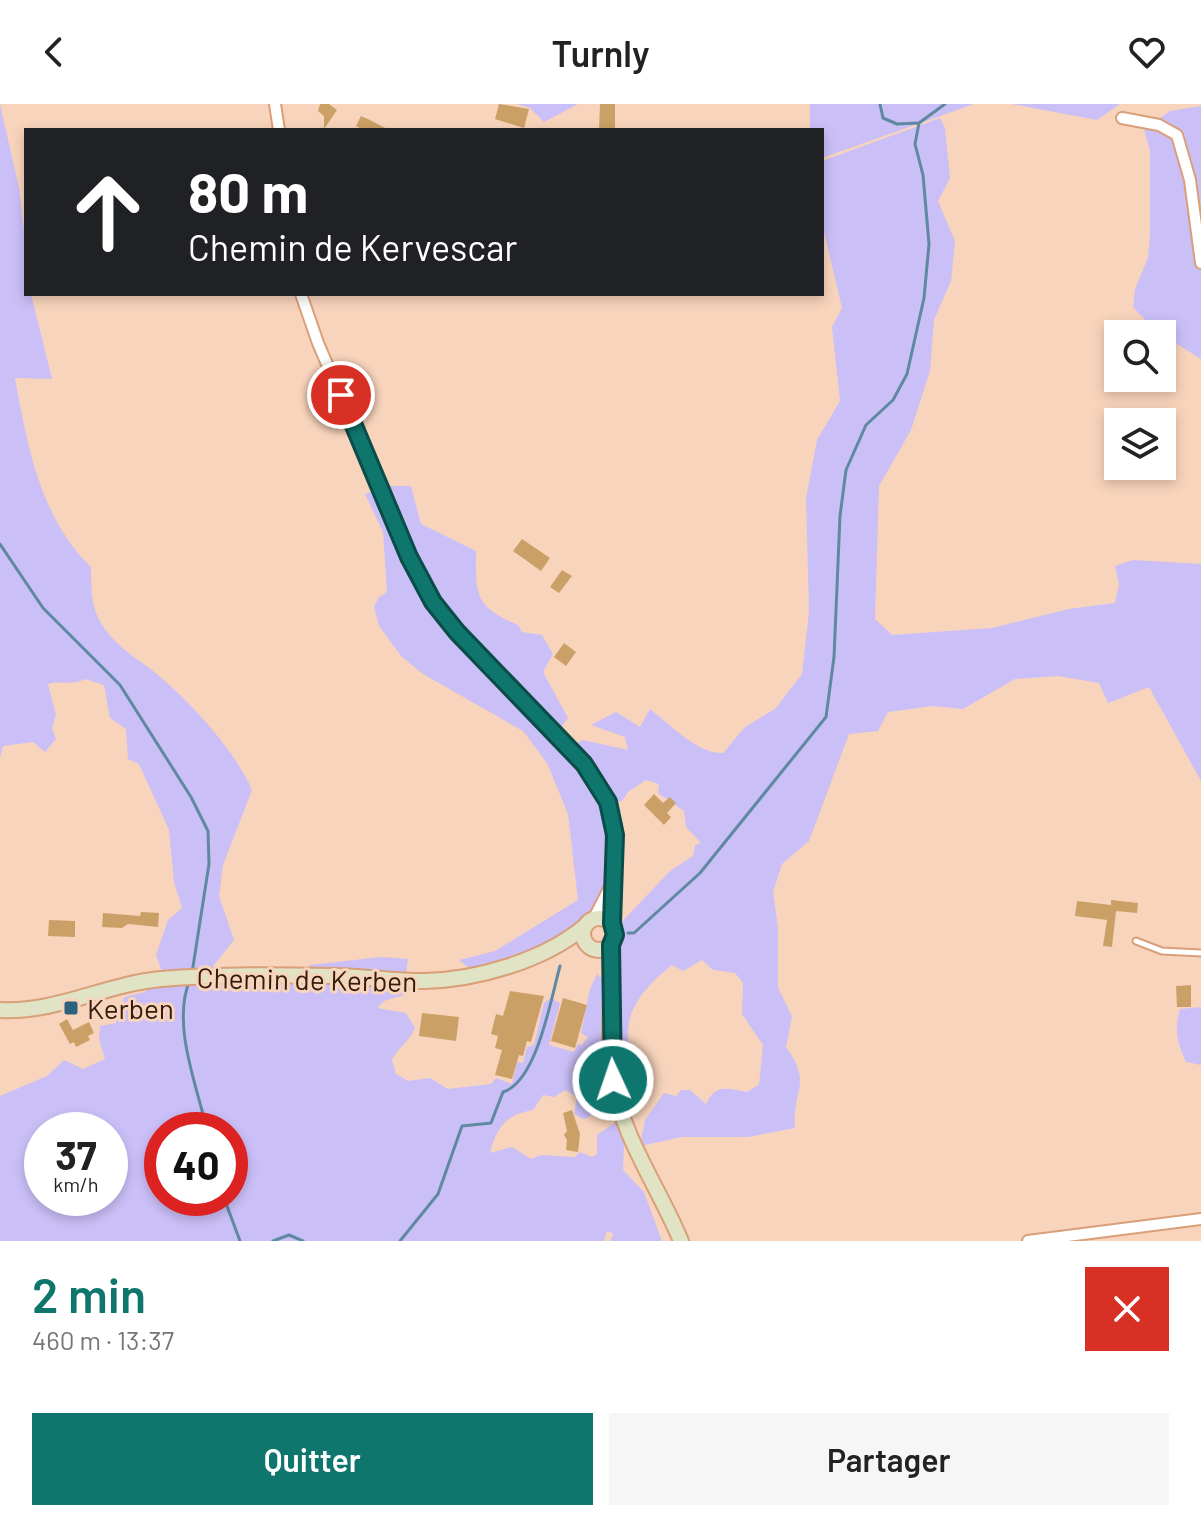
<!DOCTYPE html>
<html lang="fr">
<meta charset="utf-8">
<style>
body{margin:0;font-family:Barlow,sans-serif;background:#f6f6f6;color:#222;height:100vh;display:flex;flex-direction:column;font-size:30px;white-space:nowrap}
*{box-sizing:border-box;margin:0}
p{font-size:26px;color:#767676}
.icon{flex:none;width:44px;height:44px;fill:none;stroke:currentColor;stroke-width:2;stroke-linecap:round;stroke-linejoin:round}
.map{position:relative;height:1137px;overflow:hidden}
.panel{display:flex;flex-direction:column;background:#fff;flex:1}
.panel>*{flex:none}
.guide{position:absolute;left:24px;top:24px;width:800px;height:168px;border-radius:0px;box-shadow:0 4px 12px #0003;background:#202124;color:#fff;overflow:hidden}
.fabs{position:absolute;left:1104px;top:216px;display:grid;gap:16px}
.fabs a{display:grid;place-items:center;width:72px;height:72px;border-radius:0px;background:#fff;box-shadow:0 4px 12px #0003;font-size:40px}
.speed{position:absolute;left:24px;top:1008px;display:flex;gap:16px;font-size:40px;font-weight:700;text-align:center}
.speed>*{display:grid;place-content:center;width:104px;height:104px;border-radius:50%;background:#fff;box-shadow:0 4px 12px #0003;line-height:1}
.speed small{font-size:20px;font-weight:400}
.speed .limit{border:12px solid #d22;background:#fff;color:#111}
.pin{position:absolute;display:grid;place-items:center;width:68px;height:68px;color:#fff;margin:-34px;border:4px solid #fff;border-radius:50%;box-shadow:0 2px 8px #0007}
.me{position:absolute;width:88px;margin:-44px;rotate:357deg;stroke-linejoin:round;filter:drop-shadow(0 0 6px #0008)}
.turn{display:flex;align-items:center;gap:28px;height:168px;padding:0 32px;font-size:36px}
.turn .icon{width:104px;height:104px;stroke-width:2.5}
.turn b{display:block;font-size:56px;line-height:68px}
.round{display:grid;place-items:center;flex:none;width:84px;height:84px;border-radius:0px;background:#f6f6f6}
.head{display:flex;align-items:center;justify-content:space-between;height:136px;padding:0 32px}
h1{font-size:48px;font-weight:600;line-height:60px;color:#0f766e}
.cta{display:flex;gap:16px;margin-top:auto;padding:16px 32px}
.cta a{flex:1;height:92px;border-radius:0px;background:#0f766e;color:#fff;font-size:32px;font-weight:600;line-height:92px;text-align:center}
.cta a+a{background:#f6f6f6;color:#222}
header{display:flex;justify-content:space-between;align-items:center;height:104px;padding:0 32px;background:#fff;font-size:36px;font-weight:600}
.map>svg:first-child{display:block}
.green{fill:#cbbff8;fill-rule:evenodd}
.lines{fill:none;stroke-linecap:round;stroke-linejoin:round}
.stream{stroke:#5f89a0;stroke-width:3}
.building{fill:#cba066}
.lane-casing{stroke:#d99f78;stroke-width:9}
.street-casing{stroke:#d99f78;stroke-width:14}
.secondary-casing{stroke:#d99f78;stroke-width:18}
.lane{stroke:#fff;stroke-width:5}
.street{stroke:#fff;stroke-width:10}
.secondary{stroke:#e0e3c4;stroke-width:14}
.route-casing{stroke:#0a4d48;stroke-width:20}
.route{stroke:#0f766e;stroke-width:14}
.poi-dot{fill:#2d617d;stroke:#f8d4bc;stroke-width:3}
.labels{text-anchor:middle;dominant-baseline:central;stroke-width:6;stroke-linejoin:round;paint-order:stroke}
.street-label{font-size:28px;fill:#321c0c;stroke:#f8d4bc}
.poi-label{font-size:28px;fill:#321c0c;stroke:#f8d4bc;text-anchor:start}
</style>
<header><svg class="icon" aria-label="back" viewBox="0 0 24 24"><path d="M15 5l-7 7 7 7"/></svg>Turnly<svg class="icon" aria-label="heart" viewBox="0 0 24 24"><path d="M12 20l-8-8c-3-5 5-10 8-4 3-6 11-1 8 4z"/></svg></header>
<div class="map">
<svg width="1201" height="1137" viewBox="0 0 1201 1137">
<rect width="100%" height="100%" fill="#f8d4bc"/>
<g class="green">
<path d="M 0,0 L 19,84 L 26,145 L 26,190 L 31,190 L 52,275 L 15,274 C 27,340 40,414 91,463 C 91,478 91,499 97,511 C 109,538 131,550 153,567 C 188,595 235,646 252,686 L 223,761 L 219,792 L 234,836 L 213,862 L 211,879 L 304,878 L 310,861 L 381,853 L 408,855 L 404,891 L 384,897 L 377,904 L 406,909 L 415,924 C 409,938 398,943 392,956 L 396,970 L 408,977 L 430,974 L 448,985 L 491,980 L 496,974 L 512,980 L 517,958 L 523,959 L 527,943 L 534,941 L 544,899 L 551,894 L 560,899 L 549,941 L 574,948 L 578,940 L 582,941 L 588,933 L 581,929 L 590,885 L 597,870 L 602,875 L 604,887 L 612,884 L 621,835 L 618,822 L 670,767 L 693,752 L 695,741 L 701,739 L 686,723 L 684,707 L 658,689 L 659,680 L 646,676 L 628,688 L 622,697 L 613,698 L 608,688 L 602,698 C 608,722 614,745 611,771 C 603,829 517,853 470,865 L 459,856 L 495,847 L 578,796 L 568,710 L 547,659 L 523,627 L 423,570 L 402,553 L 379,522 L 374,503 L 379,493 L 387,488 L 383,428 L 365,390 L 388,382 L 411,382 L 421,420 L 476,447 C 475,492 476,503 518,521 L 522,528 L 542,531 L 553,550 L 543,568 L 568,614 L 553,634 L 564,645 L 583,636 L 628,646 L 625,633 L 591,621 L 616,608 L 640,623 L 650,605 C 670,620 697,650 723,649 L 745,623 L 775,605 L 802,570 L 809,508 L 806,394 L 817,336 L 840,297 L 832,223 L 842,204 L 822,119 L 822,57 L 940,14 L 945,24 L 950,74 L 938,97 L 955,137 L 951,177 L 934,216 L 930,267 L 911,326 L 879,382 L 875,515 L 892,531 L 992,524 L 1069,505 L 1115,499 L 1119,481 L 1115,462 L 1133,456 L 1201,460 L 1201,677 L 1149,583 L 1108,599 L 1099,579 L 1058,572 L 1015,575 L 963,605 L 933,602 L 888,608 L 878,627 L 849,630 L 809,737 L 782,760 L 773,788 L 778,823 L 778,883 L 792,913 L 786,943 C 813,980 792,986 795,1024 L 748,1033 L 682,1033 L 640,1042 L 645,1016 L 664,989 L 676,992 L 681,986 L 690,986 L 706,1000 C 716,979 727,985 747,988 L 759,981 L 763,941 L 742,910 L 743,879 L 735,869 L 713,866 L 702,856 L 683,867 L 672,861 C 646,882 622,906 629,944 C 632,957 645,969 634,984 C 624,996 608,998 597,1005 C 590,1009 592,1014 583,1015 L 574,1010 L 577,993 L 566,986 L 554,993 L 543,991 L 533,1006 C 506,1011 497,1022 490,1049 L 512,1043 L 531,1055 L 541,1051 L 575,1053 L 580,1048 L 592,1053 L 597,1050 L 597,1031 L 616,1018 L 624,1039 L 623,1066 L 644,1088 L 662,1137 L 610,1137 L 614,1130 L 607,1127 L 604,1137 L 0,1137 L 0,992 L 47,972 L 64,956 L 83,965 L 105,955 L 99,935 L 100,922 L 116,919 L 124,893 L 145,888 L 163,870 L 156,851 L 168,816 L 182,804 L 174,778 L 169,726 L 139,660 L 128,655 L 126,625 L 110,614 L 104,581 L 85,575 C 71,582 62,576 48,580 L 56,611 L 52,624 L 56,635 L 45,648 L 33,638 L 3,642 L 0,654 ZM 42,1026 L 110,1026 L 110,1094 L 42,1094 ZM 162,1026 L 230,1026 L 230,1094 L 162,1094 Z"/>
<path d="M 517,0 L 578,0 L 544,18 L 530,4 Z"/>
<path d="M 810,0 L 974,0 L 822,54 L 822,26 L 810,26 Z"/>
<path d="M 1012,0 L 1120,0 L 1097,16 Z"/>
<path d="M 1201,2 L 1201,255 L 1155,226 L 1133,203 L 1135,185 L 1148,154 L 1150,131 L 1150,47 L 1144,25 L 1170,7 Z"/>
<path d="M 1201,903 L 1201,961 L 1186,958 C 1177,938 1174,926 1180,905 Z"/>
</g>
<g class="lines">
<g class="stream">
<path d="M 880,0 L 883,14 L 897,20 L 919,19"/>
<path d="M 0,440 L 43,504 L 120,581 L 191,693 L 208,727 L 209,760 L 192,869"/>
<path d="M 628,829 L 634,829 L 700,769 L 826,613 L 834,553 L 840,412 L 846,366 L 866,321 L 893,296 L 907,270 L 924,194 L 929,140 L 923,71 L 915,40 L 919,19 L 945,0"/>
<path d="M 190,876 C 171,919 197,982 207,1026"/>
<path d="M 224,1094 L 240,1137"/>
<path d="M 273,1137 L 289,1131 L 303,1137"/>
<path d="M 400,1137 L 438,1090 L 462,1022 L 491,1019 L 503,988 C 537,978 551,894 560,862"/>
</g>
</g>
<g class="building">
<path d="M 320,0 L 329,0 L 337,6 L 324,25 L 324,12 L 318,7 Z"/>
<path d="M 499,0 L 529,5 L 524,24 L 495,15 Z"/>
<path d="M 600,0 L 615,0 L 615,26 L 599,26 Z"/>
<path d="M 361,12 L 370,16 L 389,26 L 363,26 L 356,22 Z"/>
<path d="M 522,435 L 550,454 L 541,467 L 513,447 Z"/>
<path d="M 562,466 L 572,472 L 559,489 L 550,483 Z"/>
<path d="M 564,539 L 576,548 L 566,562 L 554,553 Z"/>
<path d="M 654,690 L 663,699 L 670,693 L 676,699 L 667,709 L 671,713 L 664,721 L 644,701 Z"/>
<path d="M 1111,796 L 1138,799 L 1137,809 L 1116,807 L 1112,843 L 1103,842 L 1107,816 L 1075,812 L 1077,797 L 1111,801 Z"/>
<path d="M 141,808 L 159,809 L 158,823 L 128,820 L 122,824 L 102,823 L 103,809 L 140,812 Z"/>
<path d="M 49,816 L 75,817 L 75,833 L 48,832 Z"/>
<path d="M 1191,881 L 1191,903 L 1177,903 L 1176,882 Z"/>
<path d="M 510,887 L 544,892 L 531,938 L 527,937 L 523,952 L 519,951 L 512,975 L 495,971 L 502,946 L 495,944 L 498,932 L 491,930 L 496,910 L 503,912 Z"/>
<path d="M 563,894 L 587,901 L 575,944 L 551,937 Z"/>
<path d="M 422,909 L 459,913 L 456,937 L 419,932 Z"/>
<path d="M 67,915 L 73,926 L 89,918 L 94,929 L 88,932 L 90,936 L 76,943 L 74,938 L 70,940 L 59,920 Z"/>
<path d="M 572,1006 L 580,1030 L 578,1048 L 566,1046 L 567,1036 L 564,1031 L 567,1027 L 563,1009 Z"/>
</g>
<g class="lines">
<defs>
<path id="lane" d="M 1136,837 L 1162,847 L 1201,849"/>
<g id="street">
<path d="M 275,0 L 279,26"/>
<path d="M 1122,14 L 1159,21 L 1177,31 L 1190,76 L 1201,159"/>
<path d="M 301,190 L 318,239 L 399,429 L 433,498 L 467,539 L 584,660 L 608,698 L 615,731 L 612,819"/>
<path d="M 594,814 L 612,779"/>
<path d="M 1028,1137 L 1201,1115"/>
</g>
<g id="secondary">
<circle cx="599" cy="830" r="16"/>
<path d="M 611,841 C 614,886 606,933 613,978 C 624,1036 659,1084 681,1137"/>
<path d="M 0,906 C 56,909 106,880 161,875 C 219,870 280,871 338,872 C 367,873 395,877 424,877 C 476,876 543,857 584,823"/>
</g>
</defs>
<use href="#lane" class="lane-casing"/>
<use href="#street" class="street-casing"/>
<use href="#secondary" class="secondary-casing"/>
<use href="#lane" class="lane"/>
<use href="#street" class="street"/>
<use href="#secondary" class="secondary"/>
</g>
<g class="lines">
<defs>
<path id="route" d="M 341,291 L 409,453 L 433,498 L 457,528 L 584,660 L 608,698 L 615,731 L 612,819 L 615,831 L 611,841 L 613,976"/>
</defs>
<use href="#route" class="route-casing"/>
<use href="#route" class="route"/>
</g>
<rect class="poi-dot" x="63" y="896" width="16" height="16" rx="4"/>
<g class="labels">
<g class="street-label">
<text transform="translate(307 875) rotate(1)">Chemin de Kerben</text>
</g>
<g class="poi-label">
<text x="87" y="904">Kerben</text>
</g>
</g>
</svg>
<div class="fabs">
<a><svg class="icon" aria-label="search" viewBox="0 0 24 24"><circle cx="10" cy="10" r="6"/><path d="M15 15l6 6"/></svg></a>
<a><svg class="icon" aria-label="layers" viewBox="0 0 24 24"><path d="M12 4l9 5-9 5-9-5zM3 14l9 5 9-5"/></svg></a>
</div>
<div class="speed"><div>37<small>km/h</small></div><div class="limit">40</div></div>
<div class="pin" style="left:341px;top:291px;background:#d93025"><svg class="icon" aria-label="arrive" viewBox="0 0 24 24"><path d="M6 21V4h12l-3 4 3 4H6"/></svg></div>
<svg class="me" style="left:613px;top:976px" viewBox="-20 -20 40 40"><circle r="17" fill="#0f766e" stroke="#fff" stroke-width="3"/><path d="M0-11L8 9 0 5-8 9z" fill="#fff"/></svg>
<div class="guide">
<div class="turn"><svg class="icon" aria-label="ahead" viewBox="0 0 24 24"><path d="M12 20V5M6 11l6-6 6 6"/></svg><div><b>80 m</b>Chemin de Kervescar</div></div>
</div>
</div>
<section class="panel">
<div class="head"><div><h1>2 min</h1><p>460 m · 13:37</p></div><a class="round" style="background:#d93025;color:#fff"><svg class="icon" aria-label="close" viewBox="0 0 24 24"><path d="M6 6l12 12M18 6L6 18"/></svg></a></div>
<div class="cta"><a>Quitter</a><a>Partager</a></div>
</section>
